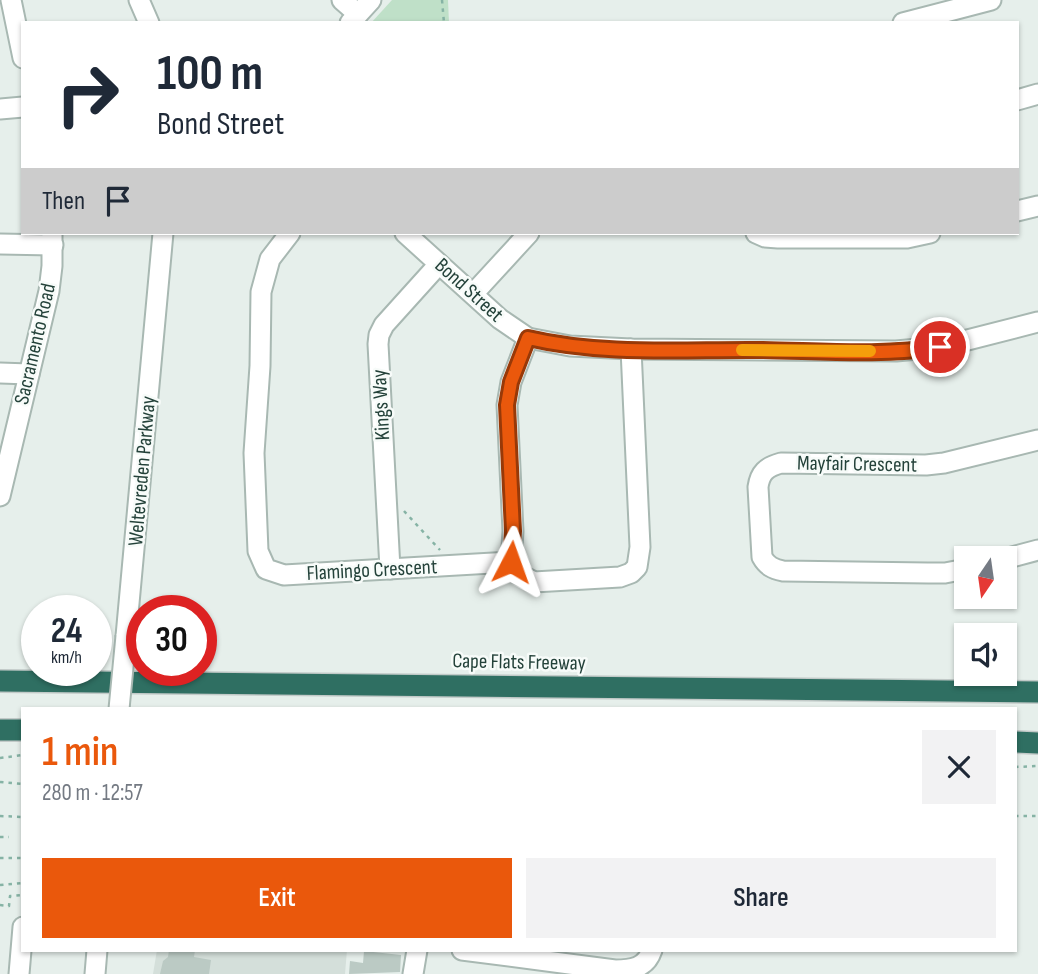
<!DOCTYPE html>
<meta charset="utf-8">
<style>
body{margin:0;font-family:"Sofia Sans Condensed",sans-serif;background:#f2f2f3;color:#1f2937;height:100vh;display:flex;flex-direction:column;font-size:26px;white-space:nowrap}
*{box-sizing:border-box;margin:0}
p{font-size:23px;color:#747a83}
.icon{flex:none;width:38px;height:38px;fill:none;stroke:currentColor;stroke-width:2;stroke-linecap:round;stroke-linejoin:round}
.map{position:relative;flex:1;overflow:hidden}
.panel{position:absolute;left:21px;top:707px;width:996px;height:245px;display:flex;flex-direction:column;background:#fff;border-radius:0px;box-shadow:0 2px 5px #0004}
.panel>*{flex:none}
.guide{position:absolute;left:21px;top:21px;width:998px;height:214px;border-radius:0px;box-shadow:0 2px 5px #0004;background:#fff;color:#1f2937;overflow:hidden}
.needle{width:46px;rotate:193deg}
.tools{position:absolute;left:954px;top:546px;display:grid;gap:14px}
.tools a{display:grid;place-items:center;width:63px;height:63px;border-radius:0px;background:#fff;box-shadow:0 2px 5px #0004;font-size:35px}
.speed{position:absolute;left:21px;top:595px;display:flex;gap:14px;font-size:35px;font-weight:700;text-align:center}
.speed>*{display:grid;place-content:center;width:91px;height:91px;border-radius:50%;background:#fff;box-shadow:0 2px 5px #0004;line-height:1}
.speed small{font-size:18px;font-weight:400}
.speed .limit{border:10px solid #d22;background:#fff;color:#111}
.pin{position:absolute;display:grid;place-items:center;width:60px;height:60px;color:#fff;margin:-30px;border:4px solid #fff;border-radius:50%;box-shadow:0 2px 7px #0007}
.me{position:absolute;width:77px;margin:-38px;rotate:4deg;stroke-linejoin:round;filter:drop-shadow(0 0 5px #0008)}
.turn{display:flex;align-items:center;gap:24px;height:147px;padding:0 21px;font-size:32px}
.turn .icon{width:91px;height:91px;stroke-width:2.5}
.turn b{display:block;font-size:49px;line-height:60px}
.then{display:flex;align-items:center;height:66px;padding:0 21px;background:#0003;gap:14px;font-size:26px}
.round{display:grid;place-items:center;flex:none;width:74px;height:74px;border-radius:0px;background:#f2f2f3}
.summary{display:flex;align-items:center;justify-content:space-between;height:119px;padding:0 21px}
h1{font-size:42px;font-weight:600;line-height:52px;color:#ea580c}
.action{display:flex;gap:14px;margin-top:auto;padding:14px 21px}
.action a{flex:1;height:80px;border-radius:0px;background:#ea580c;color:#fff;font-size:28px;font-weight:600;line-height:80px;text-align:center}
.action a+a{background:#f2f2f3;color:#1f2937}
.map>svg:first-child{display:block}
.built{fill:#d4dfda}
.green{fill:#bfe0c8}
.building{fill:#bbcac4}
.lines{fill:none;stroke-linecap:round;stroke-linejoin:round}
.minor-casing{stroke:#a8b8b2;stroke-width:23}
.highway-casing{stroke:#c2cac8;stroke-width:24}
.path{stroke:#86b3a5;stroke-width:2.5;stroke-dasharray:3.5 5;stroke-linecap:butt}
.minor{stroke:#fff;stroke-width:19}
.highway{stroke:#2f6f62;stroke-width:21}
.minor-bridge-casing{stroke:#a8b8b2;stroke-width:23;stroke-linecap:butt}
.minor-bridge{stroke:#fff;stroke-width:19}
.route-casing{stroke:#983908;stroke-width:18}
.route{stroke:#ea580c;stroke-width:12}
.slow{stroke:#f59e0b;stroke-width:12}
.labels{text-anchor:middle;dominant-baseline:central;stroke-width:5;stroke-linejoin:round;paint-order:stroke}
.street-label{font-size:21px;fill:#24423a;stroke:#f7fbf9}
</style>
<div class="map">
<svg width="1038" height="974" viewBox="0 0 1038 974">
<rect width="100%" height="100%" fill="#e6efeb"/>
<path class="built" d="M 157,950 L 347,950 L 345,974 L 153,974 Z"/>
<path class="green" d="M 392,0 L 448,0 L 449,23 L 371,23 Z"/>
<g class="building">
<path d="M 169,950 L 195,950 L 194,957 L 211,960 L 209,974 L 160,974 L 163,961 L 168,957 Z"/>
<path d="M 364,951 L 401,955 L 400,972 L 349,974 L 350,961 L 363,963 Z"/>
</g>
<g class="lines">
<defs>
<g id="minor">
<path d="M 11,0 L 23,58"/>
<path d="M 139,0 L 149,23"/>
<path d="M 342,0 L 358,14"/>
<path d="M 350,23 L 371,0"/>
<path d="M 903,23 L 991,0"/>
<path d="M 1017,100 L 1038,94"/>
<path d="M 0,109 L 23,107"/>
<path d="M 1017,211 L 1038,206"/>
<path d="M 290,233 L 270,259 L 261,292 L 260,366 L 254,453 L 258,551 L 266,569 L 284,575 L 511,562 L 517,573 L 534,582 L 620,577 L 631,573 L 637,567 L 640,547 L 631,349"/>
<path d="M 405,233 L 500,319 L 528,338 L 570,346 L 631,349 L 896,351 L 940,347 L 1038,322"/>
<path d="M 756,233 L 765,237 L 778,238 L 907,238 L 930,233"/>
<path d="M 0,244 L 53,245"/>
<path d="M 473,294 L 529,233"/>
<path d="M 0,373 L 29,374"/>
<path d="M 0,496 L 49,291 L 52,266 L 52,233"/>
<path d="M 1004,559 L 1038,550"/>
<path d="M 511,562 L 513,531 L 507,405 L 511,382 L 528,338"/>
<path d="M 390,569 L 378,344 L 379,335 L 384,325 L 439,264"/>
<path d="M 966,569 L 945,573 L 928,573 L 783,571 C 773,569 767,566 762,557 L 758,487 C 760,473 766,467 781,463 L 926,465 L 944,463 L 1038,440"/>
<path d="M 126,636 L 163,233"/>
<path d="M 462,950 L 615,970 C 632,970 646,968 652,950"/>
<path d="M 19,974 L 23,927"/>
<path d="M 95,974 L 97,950"/>
<path d="M 413,974 L 417,950"/>
</g>
<g id="highway">
<path d="M 0,681 L 1038,692"/>
<path d="M 0,730 L 23,730"/>
<path d="M 1015,742 L 1038,743"/>
</g>
</defs>
<use href="#minor" class="minor-casing"/>
<use href="#highway" class="highway-casing"/>
<g class="path">
<path d="M 442,0 L 444,23"/>
<path d="M 404,511 L 440,550"/>
<path d="M 0,758 L 23,755"/>
<path d="M 1015,767 L 1038,766"/>
<path d="M 0,782 L 23,784"/>
<path d="M 0,816 L 23,817"/>
<path d="M 1015,816 L 1038,816"/>
<path d="M 0,837 L 9,837"/>
<path d="M 0,858 L 23,858"/>
<path d="M 0,885 L 23,883"/>
<path d="M 0,905 L 9,906 L 10,896 L 23,895"/>
</g>
<use href="#minor" class="minor"/>
<use href="#highway" class="highway"/>
<defs>
<path id="minor-bridge" d="M 119,709 L 126,636"/>
</defs>
<use href="#minor-bridge" class="minor-bridge-casing"/>
<use href="#minor-bridge" class="minor-bridge"/>
</g>
<g class="lines">
<defs>
<path id="route" d="M 511,562 L 513,531 L 507,405 L 511,382 L 528,338 C 604,356 686,349 763,350 C 822,351 882,356 940,347"/>
</defs>
<use href="#route" class="route-casing"/>
<use href="#route" class="route"/>
<path class="slow" d="M 742,350 L 870,351"/>
</g>
<g class="labels">
<g class="street-label">
<text transform="translate(469 290) rotate(42)">Bond Street</text>
<text transform="translate(35 344) rotate(-77)">Sacramento Road</text>
<text transform="translate(381 405) rotate(-93)">Kings Way</text>
<text transform="translate(857 464) rotate(1)">Mayfair Crescent</text>
<text transform="translate(142 471) rotate(-85)">Weltevreden Parkway</text>
<text transform="translate(372 570) rotate(-3)">Flamingo Crescent</text>
<text transform="translate(519 662) rotate(1)">Cape Flats Freeway</text>
</g>
</g>
</svg>
<div class="tools">
<a><svg class="needle" viewBox="-14 -14 28 28"><path d="M0-13l5 13h-10z" fill="#e53935"/><path d="M0 13l5-13h-10z" fill="#747a83"/></svg></a>
<a><svg class="icon" aria-label="sound" viewBox="0 0 24 24"><path d="M4 9h4l5-4v14l-5-4H4zM17 9q2 3 0 6"/></svg></a>
</div>
<div class="speed"><div>24<small>km/h</small></div><div class="limit">30</div></div>
<div class="pin" style="left:940px;top:347px;background:#d93025"><svg class="icon" aria-label="arrive" viewBox="0 0 24 24"><path d="M6 21V4h12l-3 4 3 4H6"/></svg></div>
<svg class="me" style="left:511px;top:562px" viewBox="-20 -20 40 40"><path d="M0-17L14 15 0 8-14 15z" fill="#ea580c" stroke="#fff" stroke-width="4"/></svg>
<div class="guide">
<div class="turn"><svg class="icon" aria-label="right" viewBox="0 0 24 24"><path d="M7 20v-9h11M14 6l5 5-5 5"/></svg><div><b>100 m</b>Bond Street</div></div>
<div class="then">Then<svg class="icon" aria-label="arrive" viewBox="0 0 24 24"><path d="M6 21V4h12l-3 4 3 4H6"/></svg></div>
</div>
<section class="panel">
<div class="summary"><div><h1>1 min</h1><p>280 m · 12:57</p></div><a class="round"><svg class="icon" aria-label="close" viewBox="0 0 24 24"><path d="M6 6l12 12M18 6L6 18"/></svg></a></div>
<div class="action"><a>Exit</a><a>Share</a></div>
</section>
</div>
